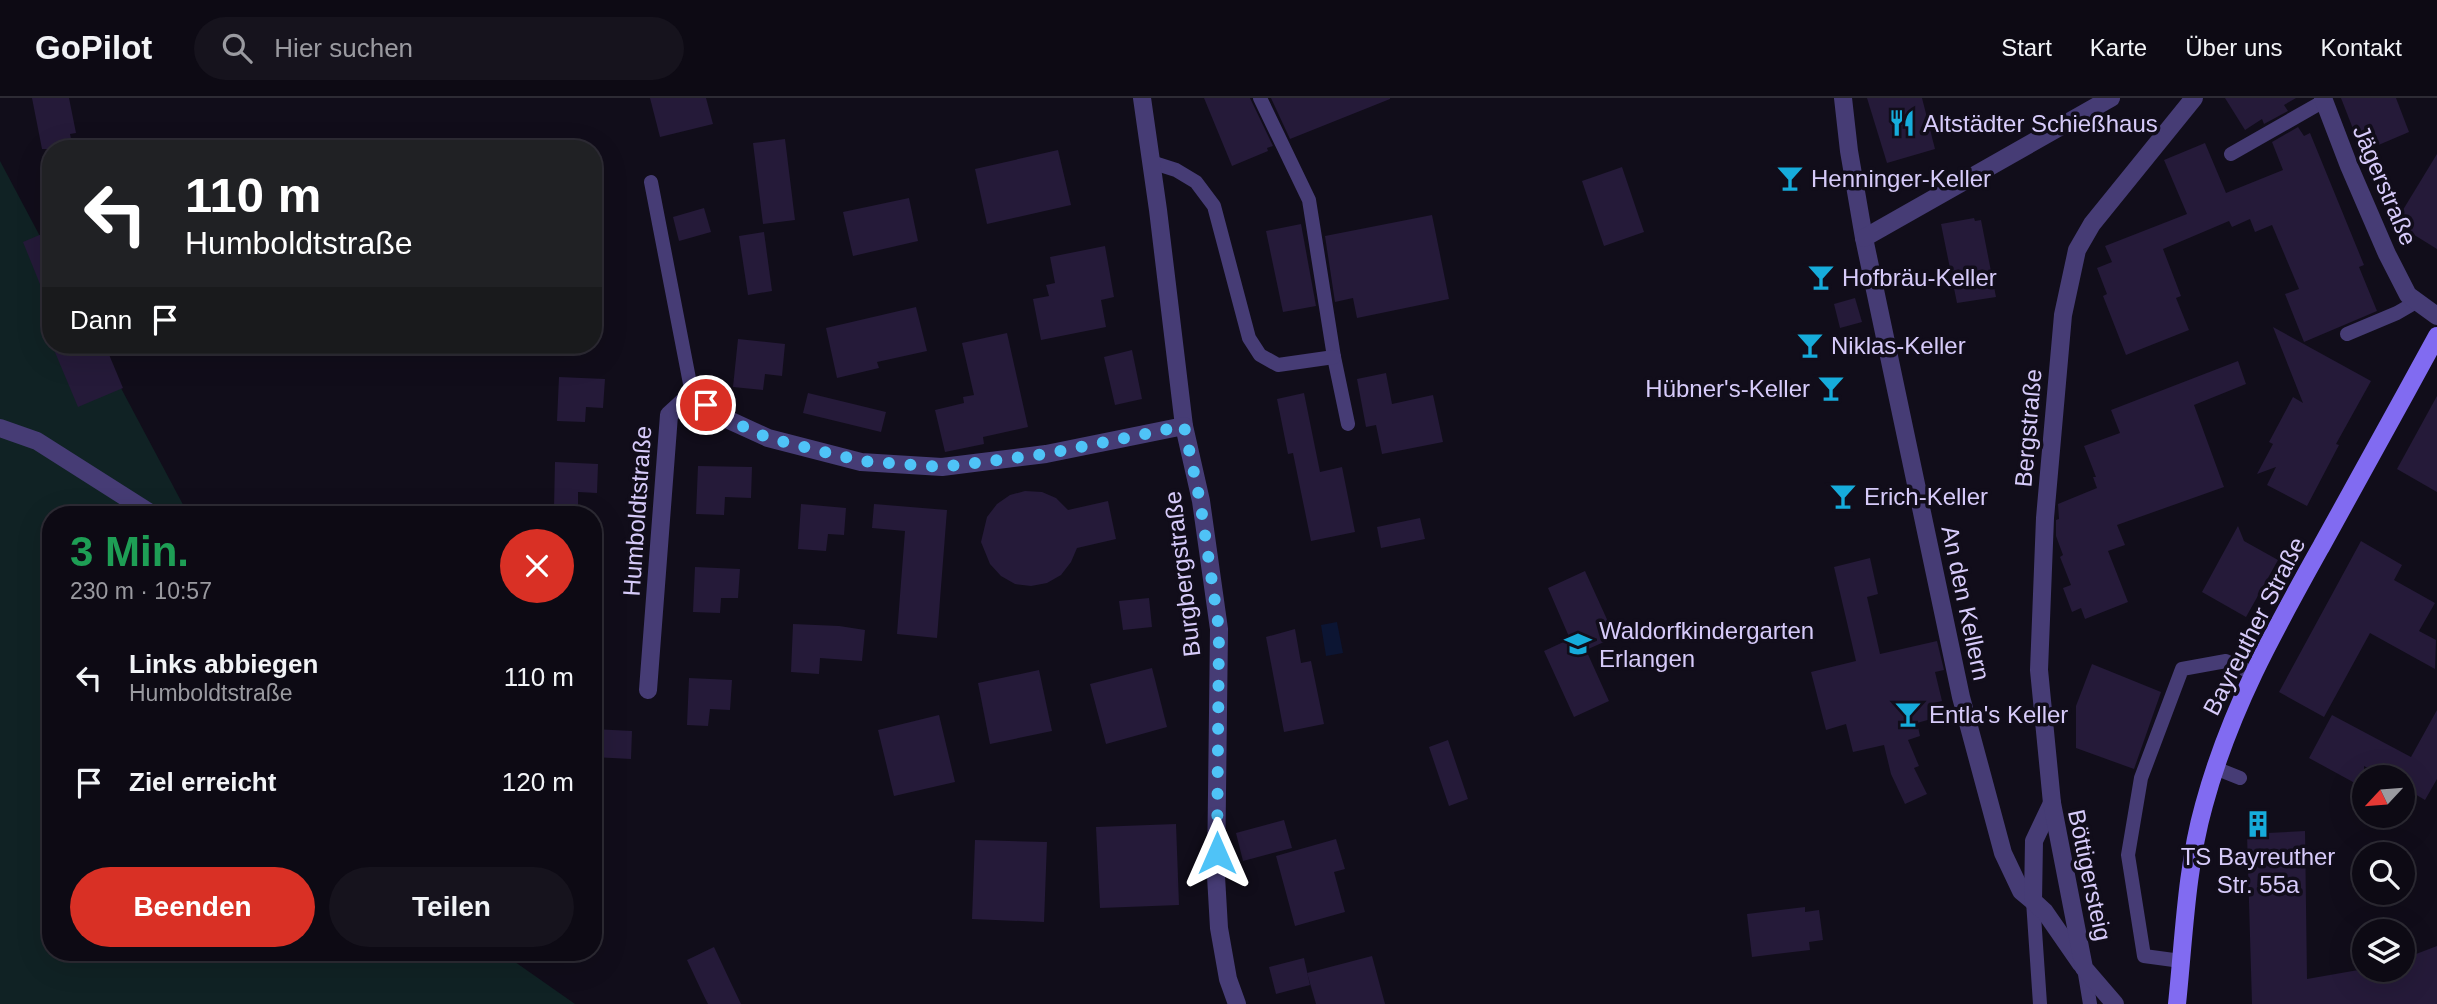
<!DOCTYPE html>
<html lang="de">
<meta charset="utf-8">
<style>
body{margin:0;font-family:Helvetica,sans-serif;background:#16131d;color:#f1f3f6;height:100vh;display:flex;flex-direction:column;font-size:26px;white-space:nowrap}
*{box-sizing:border-box;margin:0}
p{font-size:23px;color:#9a9aa0}
.icon{flex:none;width:38px;height:38px;fill:none;stroke:currentColor;stroke-width:2;stroke-linecap:round;stroke-linejoin:round}
.map{position:relative;flex:1;overflow:hidden}
.panel{position:absolute;left:42px;top:408px;width:560px;height:455px;display:flex;flex-direction:column;background:#0d0a14;border-radius:28px;box-shadow:0 7px 28px #0002,0 0 0 2px #2d2b34}
.panel>*{flex:none}
.guide{position:absolute;left:42px;top:42px;width:560px;height:214px;border-radius:28px;box-shadow:0 7px 28px #0002,0 0 0 2px #2d2b34;background:#202124;color:#fff;overflow:hidden}
.needle{width:46px;rotate:244deg}
.controls{position:absolute;left:2352px;top:667px;display:grid;gap:14px}
.controls a{display:grid;place-items:center;width:63px;height:63px;border-radius:50%;background:#0d0a14;box-shadow:0 7px 28px #0002,0 0 0 2px #2d2b34;font-size:35px}
.pin{position:absolute;display:grid;place-items:center;width:60px;height:60px;color:#fff;margin:-30px;border:4px solid #fff;border-radius:50%;box-shadow:0 2px 7px #0007}
.me{position:absolute;width:77px;margin:-38px;rotate:0deg;stroke-linejoin:round;filter:drop-shadow(0 0 5px #0008)}
.turn{display:flex;align-items:center;gap:24px;height:147px;padding:0 28px;font-size:32px}
.turn .icon{width:91px;height:91px;stroke-width:2.5}
.turn b{display:block;font-size:49px;line-height:60px}
.then{display:flex;align-items:center;height:66px;padding:0 28px;background:#0003;gap:14px;font-size:26px}
.round{display:grid;place-items:center;flex:none;width:74px;height:74px;border-radius:37px;background:#16131d}
.headline{display:flex;align-items:center;justify-content:space-between;height:119px;padding:0 28px}
h1{font-size:42px;font-weight:700;line-height:52px;color:#1e9e55}
.primary-button{display:flex;gap:14px;margin-top:auto;padding:14px 28px}
.primary-button a{flex:1;height:80px;border-radius:42px;background:#d93025;color:#fff;font-size:28px;font-weight:700;line-height:80px;text-align:center}
.primary-button a+a{background:#16131d;color:#f1f3f6}
ul{padding:0;list-style:none}
li{display:flex;align-items:center;gap:21px;height:105px;padding:0 28px}
li div{flex:1}
li b{display:block;font-size:26px}
li em{font-style:normal}
header{display:flex;align-items:center;gap:42px;box-sizing:border-box;height:98px;padding:0 35px;background:#0d0a14;border-bottom:2px solid #2d2b34}
header strong{font-size:33px}
nav{display:flex;gap:38px;margin-inline-start:auto;font-size:24px}
.search{width:490px;height:63px;background:#16131d;display:flex;align-items:center;gap:18px;box-sizing:border-box;padding:0 24px;border-radius:38px;color:#9a9aa0;font-size:26px}
.map>svg:first-child{display:block}
.green{fill:#102224}
.water{fill:#0c1533}
.building{fill:#251a39}
.lines{fill:none;stroke-linecap:round;stroke-linejoin:round}
.lane{stroke:#463c75;stroke-width:14}
.street{stroke:#463c75;stroke-width:18}
.secondary{stroke:#816bf1;stroke-width:18}
.route{stroke:#4fc3f7;stroke-width:12;stroke-dasharray:0 21.6}
.labels{text-anchor:middle;dominant-baseline:central;stroke-width:7;stroke-linejoin:round;paint-order:stroke}
.poi-label{font-size:24px;fill:#d7cbfa;stroke:#110d1a;text-anchor:start}
.street-label{font-size:24px;fill:#d7cbfa;stroke:#110d1a}
</style>
<header>
<strong>GoPilot</strong>
<div class="search"><svg class="icon" aria-label="search" viewBox="0 0 24 24"><circle cx="10" cy="10" r="6"/><path d="M15 15l6 6"/></svg>Hier suchen</div>
<nav><a>Start</a><a>Karte</a><a>Über uns</a><a>Kontakt</a></nav>
</header>
<div class="map">
<svg width="2437" height="906" viewBox="0 0 2437 906">
<rect width="100%" height="100%" fill="#110d1a"/>
<path class="green" d="M 0,63 L 51,159 L 51,247 L 98,247 L 188,416 L 51,416 L 51,854 L 501,854 L 575,906 L 0,906 Z"/>
<path class="water" d="M 1337,524 L 1343,555 L 1326,558 L 1321,527 Z"/>
<g class="building">
<path d="M 32,0 L 69,0 L 76,35 L 70,36 L 73,51 L 42,51 Z"/>
<path d="M 650,0 L 706,0 L 713,26 L 660,39 Z"/>
<path d="M 1204,0 L 1250,0 L 1273,48 L 1267,50 L 1268,53 L 1232,68 Z"/>
<path d="M 1271,0 L 1390,0 L 1390,1 L 1290,41 Z"/>
<path d="M 1867,0 L 1922,0 L 1935,51 L 1887,65 Z"/>
<path d="M 2225,0 L 2296,0 L 2284,7 L 2288,13 L 2264,26 L 2262,21 L 2245,32 Z"/>
<path d="M 2341,0 L 2396,0 L 2409,34 L 2362,54 Z"/>
<path d="M 2298,29 L 2304,38 L 2310,35 L 2364,167 L 2359,169 L 2377,213 L 2304,244 L 2285,196 L 2299,191 L 2272,127 L 2255,134 L 2250,121 L 2232,129 L 2229,123 L 2163,151 L 2181,198 L 2176,200 L 2189,232 L 2126,257 L 2103,198 L 2107,196 L 2097,170 L 2112,164 L 2105,148 L 2187,116 L 2164,62 L 2205,45 L 2226,95 L 2283,72 L 2272,44 Z"/>
<path d="M 785,41 L 795,122 L 763,126 L 753,45 Z"/>
<path d="M 1058,52 L 1071,107 L 987,126 L 975,71 Z"/>
<path d="M 2437,56 L 2437,151 L 2395,125 Z"/>
<path d="M 1622,69 L 1644,134 L 1604,148 L 1582,83 Z"/>
<path d="M 909,100 L 918,143 L 853,158 L 843,114 Z"/>
<path d="M 704,110 L 711,134 L 679,143 L 673,119 Z"/>
<path d="M 1432,117 L 1449,201 L 1357,220 L 1353,200 L 1335,204 L 1325,138 Z"/>
<path d="M 1974,120 L 1975,123 L 1981,122 L 1996,199 L 1957,205 L 1941,126 Z"/>
<path d="M 1301,126 L 1316,208 L 1283,214 L 1266,133 Z"/>
<path d="M 51,132 L 51,211 L 50,211 L 23,144 Z"/>
<path d="M 764,134 L 772,193 L 748,197 L 739,138 Z"/>
<path d="M 1105,148 L 1114,199 L 1101,202 L 1106,229 L 1041,242 L 1033,201 L 1049,198 L 1046,187 L 1055,185 L 1050,159 Z"/>
<path d="M 1855,200 L 1862,224 L 1840,230 L 1834,206 Z"/>
<path d="M 916,209 L 927,253 L 877,264 L 879,270 L 837,280 L 826,230 Z"/>
<path d="M 2273,229 L 2371,283 L 2336,346 L 2339,347 L 2307,408 L 2267,387 L 2276,369 L 2257,376 L 2273,346 L 2269,344 L 2293,299 L 2303,305 Z"/>
<path d="M 1007,235 L 1028,329 L 983,339 L 984,346 L 945,354 L 935,312 L 964,305 L 963,299 L 974,297 L 962,245 Z"/>
<path d="M 738,241 L 785,246 L 782,278 L 765,276 L 763,292 L 733,289 Z"/>
<path d="M 52,247 L 105,247 L 123,290 L 78,309 Z"/>
<path d="M 1132,252 L 1142,301 L 1115,307 L 1104,259 Z"/>
<path d="M 2238,263 L 2246,286 L 2194,307 L 2224,389 L 2117,427 L 2125,447 L 2108,453 L 2128,504 L 2085,521 L 2081,510 L 2072,514 L 2063,490 L 2071,487 L 2060,459 L 2063,457 L 2056,438 L 2056,422 L 2059,421 L 2058,406 L 2097,390 L 2093,379 L 2096,379 L 2084,348 L 2120,335 L 2111,312 Z"/>
<path d="M 1386,275 L 1392,306 L 1433,297 L 1443,344 L 1382,356 L 1376,327 L 1366,329 L 1357,281 Z"/>
<path d="M 559,279 L 605,281 L 603,310 L 586,309 L 585,324 L 557,323 Z"/>
<path d="M 808,295 L 886,314 L 881,334 L 803,315 Z"/>
<path d="M 1304,295 L 1320,374 L 1342,369 L 1355,434 L 1311,443 L 1293,355 L 1288,356 L 1277,301 Z"/>
<path d="M 2437,298 L 2437,394 L 2397,371 Z"/>
<path d="M 555,364 L 598,366 L 597,395 L 578,394 L 578,411 L 554,410 Z"/>
<path d="M 698,368 L 752,369 L 751,400 L 725,399 L 724,417 L 696,416 Z"/>
<path d="M 1025,393 L 1042,394 L 1056,400 L 1068,412 L 1108,403 L 1116,441 L 1077,450 L 1071,464 L 1061,477 L 1047,485 L 1031,488 L 1015,486 L 1001,478 L 990,466 L 981,444 L 987,419 L 997,406 L 1010,397 Z"/>
<path d="M 801,406 L 846,410 L 844,437 L 828,436 L 826,453 L 798,451 Z"/>
<path d="M 874,406 L 947,412 L 937,540 L 897,536 L 905,433 L 872,430 Z"/>
<path d="M 1420,420 L 1425,441 L 1381,450 L 1377,429 Z"/>
<path d="M 2238,428 L 2244,443 L 2278,462 L 2246,519 L 2202,494 Z"/>
<path d="M 2361,443 L 2402,467 L 2394,482 L 2435,505 L 2419,533 L 2436,542 L 2435,571 L 2370,535 L 2324,619 L 2279,594 Z"/>
<path d="M 1870,460 L 1878,496 L 1867,499 L 1880,556 L 1937,543 L 1944,572 L 1935,574 L 1942,603 L 1929,606 L 1931,621 L 1917,625 L 1920,638 L 1908,642 L 1919,668 L 1914,670 L 1927,696 L 1905,706 L 1891,676 L 1884,647 L 1853,654 L 1846,626 L 1826,632 L 1811,574 L 1856,563 L 1834,469 Z"/>
<path d="M 695,469 L 740,471 L 738,500 L 721,500 L 720,515 L 693,514 Z"/>
<path d="M 1585,473 L 1615,539 L 1586,552 L 1609,603 L 1574,619 L 1544,553 L 1570,541 L 1548,490 Z"/>
<path d="M 1149,500 L 1152,529 L 1123,532 L 1119,503 Z"/>
<path d="M 793,526 L 839,528 L 865,532 L 862,563 L 820,560 L 819,576 L 791,574 Z"/>
<path d="M 1295,531 L 1301,565 L 1311,563 L 1324,626 L 1284,634 L 1266,539 Z"/>
<path d="M 2092,566 L 2161,594 L 2134,671 L 2076,650 L 2076,608 Z"/>
<path d="M 1152,570 L 1167,629 L 1106,646 L 1090,586 Z"/>
<path d="M 1039,572 L 1052,633 L 990,646 L 978,585 Z"/>
<path d="M 689,580 L 732,582 L 730,612 L 710,611 L 708,628 L 687,627 Z"/>
<path d="M 2437,612 L 2437,681 L 2425,702 L 2403,689 L 2403,679 L 2384,679 L 2364,668 L 2364,690 L 2309,660 L 2332,617 L 2411,659 Z"/>
<path d="M 939,617 L 955,684 L 894,698 L 878,632 Z"/>
<path d="M 593,631 L 632,633 L 631,661 L 593,659 Z"/>
<path d="M 1448,642 L 1468,701 L 1449,708 L 1429,649 Z"/>
<path d="M 1284,722 L 1292,750 L 1243,763 L 1236,735 Z"/>
<path d="M 1176,726 L 1179,807 L 1100,810 L 1096,729 Z"/>
<path d="M 2305,733 L 2307,881 L 2364,871 L 2403,872 L 2403,861 L 2437,848 L 2437,906 L 2252,906 L 2247,736 Z"/>
<path d="M 1336,741 L 1345,771 L 1334,774 L 1345,814 L 1295,828 L 1276,758 Z"/>
<path d="M 975,742 L 1047,744 L 1044,824 L 972,821 Z"/>
<path d="M 1805,809 L 1805,814 L 1819,812 L 1823,842 L 1809,844 L 1810,852 L 1752,859 L 1747,816 Z"/>
<path d="M 714,849 L 730,883 L 741,906 L 708,906 L 703,896 L 687,862 Z"/>
<path d="M 1372,858 L 1385,906 L 1316,906 L 1307,875 Z"/>
<path d="M 1304,860 L 1310,887 L 1276,896 L 1269,869 Z"/>
</g>
<g class="lines">
<g class="lane">
<path d="M 1260,0 L 1309,102 L 1334,259 L 1348,326"/>
<path d="M 2231,56 L 2324,3"/>
<path d="M 1151,64 L 1176,72 L 1196,84 L 1214,108 L 1249,240 L 1260,257 L 1278,267 L 1334,259"/>
<path d="M 651,84 L 692,296"/>
<path d="M 2347,236 L 2397,215 L 2416,204"/>
<path d="M 2215,670 L 2240,680"/>
<path d="M 2033,803 L 2040,906"/>
<path d="M 2181,863 L 2144,858 L 2128,757 L 2141,680 L 2182,571 L 2226,563 L 2252,575"/>
<path d="M 2084,870 L 2090,906"/>
</g>
<g class="street">
<path d="M 1142,0 L 1158,112 L 1184,328 L 1201,403 L 1219,531 L 1216,778 L 1219,830 L 1228,881 L 1237,906"/>
<path d="M 1843,0 L 1849,53 L 1864,140 L 1961,599 L 2003,755 L 2021,793 L 2033,803"/>
<path d="M 2323,0 L 2349,68 L 2387,156 L 2408,197 L 2437,218"/>
<path d="M 1864,140 L 2111,0"/>
<path d="M 0,330 L 37,343 L 152,416"/>
<path d="M 648,592 L 669,317 L 692,296 L 720,318 L 768,340 L 861,364 L 942,369 L 1046,356 L 1184,328"/>
<path d="M 2052,705 L 2034,743 L 2033,803 L 2045,814 L 2081,866"/>
<path d="M 2115,906 L 2084,870 L 2052,705 L 2039,572 L 2045,420 L 2063,217 L 2077,152 L 2092,126 L 2194,0"/>
</g>
<path class="secondary" d="M 2177,906 C 2184,840 2186,771 2204,707 C 2230,611 2274,533 2322,447 C 2360,378 2399,308 2437,238"/>
</g>
<g class="lines">
<path class="route" d="M 706,307 L 720,318 L 768,340 L 861,363 L 942,369 L 1046,356 L 1184,328 L 1200,403 L 1219,531 L 1217,755"/>
</g>
<defs>
<symbol id="restaurant-bare" viewBox="-9 -9 18 18"><path d="M-5-6h1v4h1v-4h1v4h1v-4h1v5L-1.5 .5V6h-2V.5L-5-1ZM5-6V6H3V1.5H1.5Q1.5-4 5-6Z" fill="#16acdb" stroke="#110d1a" stroke-width="2.5" paint-order="stroke"/></symbol>
<symbol id="bar-bare" viewBox="-9 -9 18 18"><path d="M-6-5H6L.8 .8V4.5H3.5V6h-7V4.5H-.8V.8Z" fill="#16acdb" stroke="#110d1a" stroke-width="2.5" paint-order="stroke"/></symbol>
<symbol id="school-bare" viewBox="-9 -9 18 18"><path d="M0-5L7-2L0 1L-7-2ZM-4 1L0 2.5L4 1V4Q0 6-4 4Z" fill="#16acdb" stroke="#110d1a" stroke-width="2.5" paint-order="stroke"/></symbol>
<symbol id="building-bare" viewBox="-9 -9 18 18"><path d="M-4-6H4V6H1V3H-1V6H-4ZM-2.5-4.3h1.7v1.8h-1.7ZM.8-4.3h1.7v1.8H.8ZM-2.5-1h1.7V.8h-1.7ZM.8-1h1.7V.8H.8Z" fill="#16acdb" stroke="#110d1a" stroke-width="2.5" paint-order="stroke"/></symbol>
</defs>
<g fill-rule="evenodd">
<use href="#restaurant-bare" x="1883" y="6" width="38" height="38"/>
<use href="#bar-bare" x="1771" y="61" width="38" height="38"/>
<use href="#bar-bare" x="1802" y="160" width="38" height="38"/>
<use href="#bar-bare" x="1791" y="228" width="38" height="38"/>
<use href="#bar-bare" x="1812" y="271" width="38" height="38"/>
<use href="#bar-bare" x="1824" y="379" width="38" height="38"/>
<use href="#school-bare" x="1559" y="527" width="38" height="38"/>
<use href="#bar-bare" x="1889" y="597" width="38" height="38"/>
<use href="#building-bare" x="2239" y="707" width="38" height="38"/>
</g>
<g class="labels">
<g class="poi-label">
<text x="1923" y="25">Altstädter Schießhaus</text>
<text x="1811" y="80">Henninger-Keller</text>
<text x="1842" y="179">Hofbräu-Keller</text>
<text x="1831" y="247">Niklas-Keller</text>
<text x="1810" y="290" text-anchor="end">Hübner's-Keller</text>
<text x="1864" y="398">Erich-Keller</text>
<text x="1599" y="532">Waldorfkindergarten<tspan x="1599" dy="28">Erlangen</tspan></text>
<text x="1929" y="616">Entla's Keller</text>
<text x="2258" y="758" text-anchor="middle">TS Bayreuther<tspan x="2258" dy="28">Str. 55a</tspan></text>
</g>
<g class="street-label">
<text transform="translate(2385 87) rotate(67)">Jägerstraße</text>
<text transform="translate(2028 330) rotate(-85)">Bergstraße</text>
<text transform="translate(637 413) rotate(-86)">Humboldtstraße</text>
<text transform="translate(1182 476) rotate(-97)">Burgbergstraße</text>
<text transform="translate(1966 505) rotate(78)">An den Kellern</text>
<text transform="translate(2254 528) rotate(-63)">Bayreuther Straße</text>
<text transform="translate(2090 777) rotate(78)">Böttigersteig</text>
</g>
</g>
</svg>
<div class="controls">
<a><svg class="needle" viewBox="-14 -14 28 28"><path d="M0-13l5 13h-10z" fill="#e53935"/><path d="M0 13l5-13h-10z" fill="#9a9aa0"/></svg></a>
<a><svg class="icon" aria-label="search" viewBox="0 0 24 24"><circle cx="10" cy="10" r="6"/><path d="M15 15l6 6"/></svg></a>
<a><svg class="icon" aria-label="layers" viewBox="0 0 24 24"><path d="M12 4l9 5-9 5-9-5zM3 14l9 5 9-5"/></svg></a>
</div>
<div class="pin" style="left:706px;top:307px;background:#d93025"><svg class="icon" aria-label="arrive" viewBox="0 0 24 24"><path d="M6 21V4h12l-3 4 3 4H6"/></svg></div>
<svg class="me" style="left:1217px;top:755px" viewBox="-20 -20 40 40"><path d="M0-17L14 15 0 8-14 15z" fill="#4fc3f7" stroke="#fff" stroke-width="4"/></svg>
<div class="guide">
<div class="turn"><svg class="icon" aria-label="left" viewBox="0 0 24 24"><path d="M17 20v-9H6M10 6l-5 5 5 5"/></svg><div><b>110 m</b>Humboldtstraße</div></div>
<div class="then">Dann<svg class="icon" aria-label="arrive" viewBox="0 0 24 24"><path d="M6 21V4h12l-3 4 3 4H6"/></svg></div>
</div>
<section class="panel">
<div class="headline"><div><h1>3 Min.</h1><p>230 m · 10:57</p></div><a class="round" style="background:#d93025;color:#fff"><svg class="icon" aria-label="close" viewBox="0 0 24 24"><path d="M6 6l12 12M18 6L6 18"/></svg></a></div>
<ul>
<li><svg class="icon" aria-label="left" viewBox="0 0 24 24"><path d="M17 20v-9H6M10 6l-5 5 5 5"/></svg><div><b>Links abbiegen</b><p>Humboldtstraße</p></div><em>110 m</em></li>
<li><svg class="icon" aria-label="arrive" viewBox="0 0 24 24"><path d="M6 21V4h12l-3 4 3 4H6"/></svg><div><b>Ziel erreicht</b></div><em>120 m</em></li>
</ul>
<div class="primary-button"><a>Beenden</a><a>Teilen</a></div>
</section>
</div>
